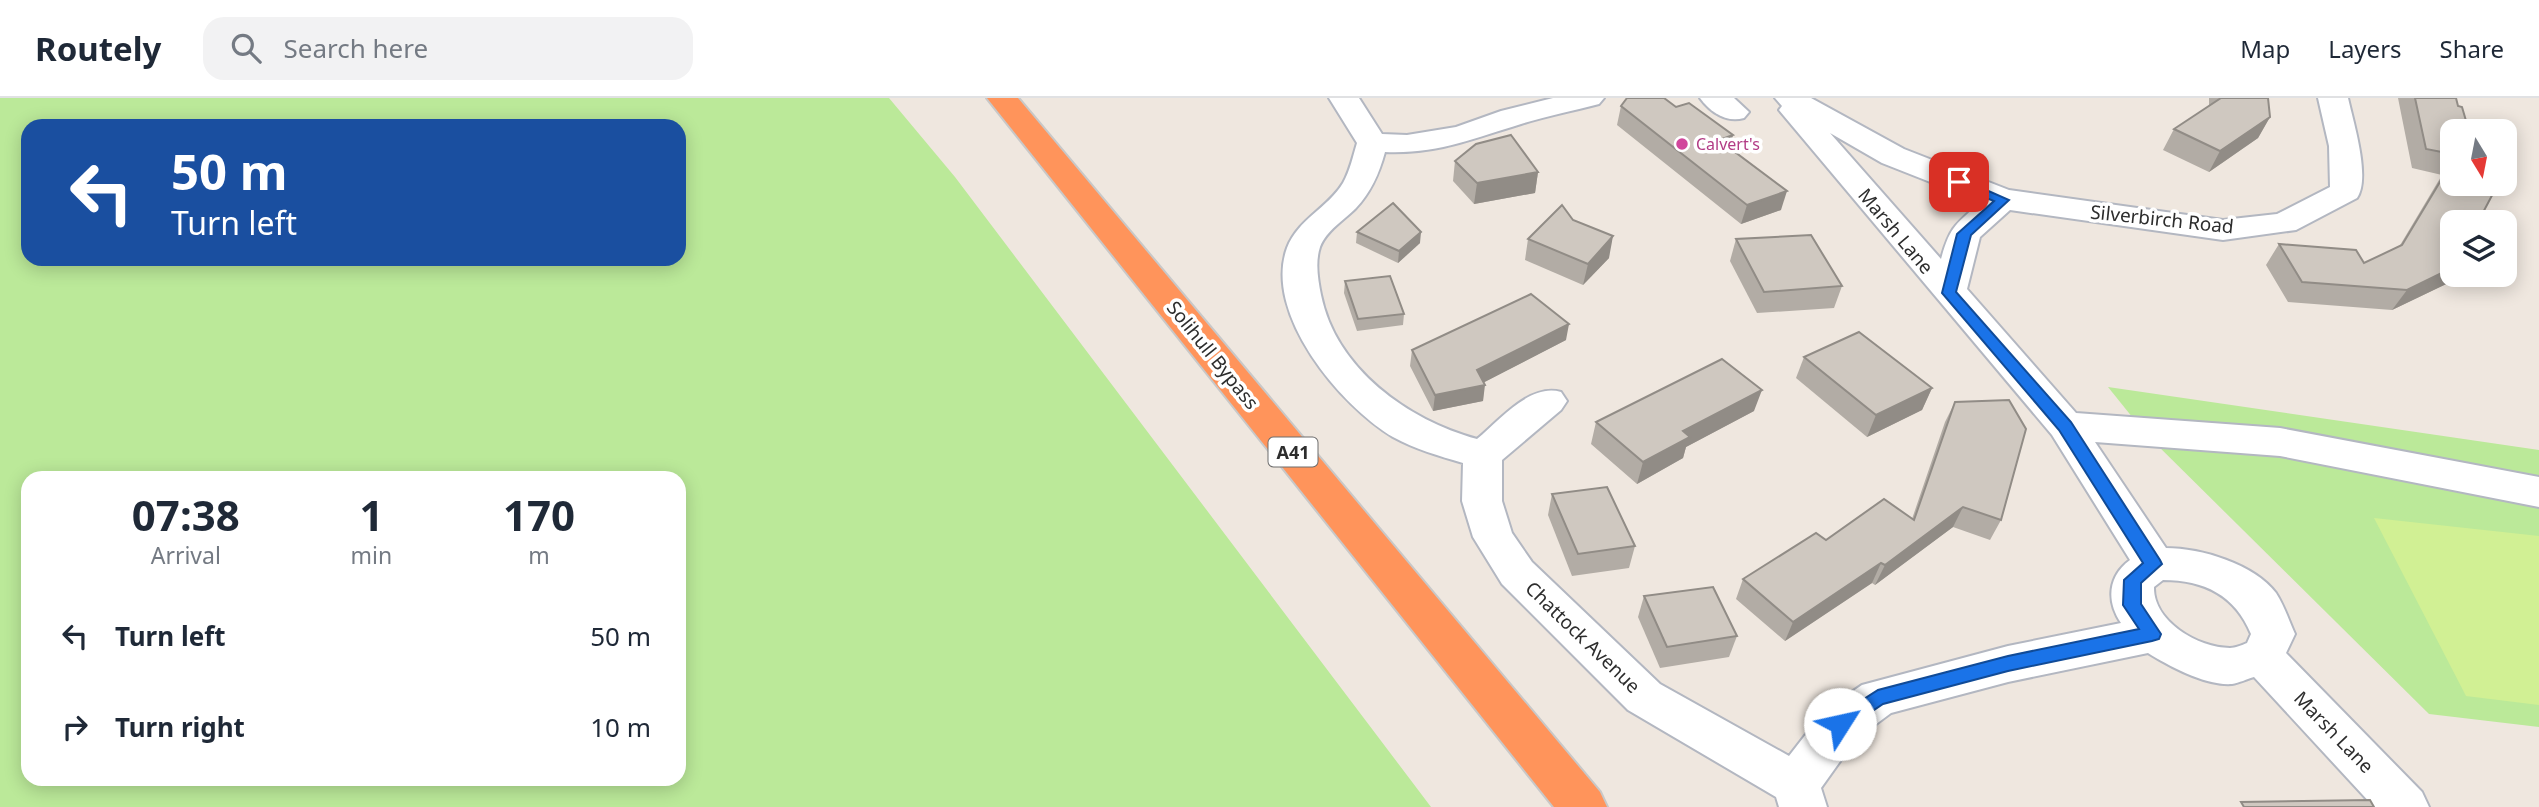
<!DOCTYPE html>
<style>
body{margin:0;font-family:"Noto Sans",sans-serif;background:#f2f2f3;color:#1f2937;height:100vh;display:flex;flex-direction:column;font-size:26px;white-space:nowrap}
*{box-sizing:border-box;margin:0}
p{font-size:23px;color:#747a83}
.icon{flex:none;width:38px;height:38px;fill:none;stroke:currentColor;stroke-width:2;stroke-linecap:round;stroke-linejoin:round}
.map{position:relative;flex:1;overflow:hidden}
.side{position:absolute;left:21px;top:373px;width:665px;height:315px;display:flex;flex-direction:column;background:#fff;border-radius:21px;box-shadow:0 4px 18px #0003}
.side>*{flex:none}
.hud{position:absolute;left:21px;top:21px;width:665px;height:147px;border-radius:21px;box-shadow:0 4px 18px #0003;background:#1a4fa0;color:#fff;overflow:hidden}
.needle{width:46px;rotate:170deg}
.tools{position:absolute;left:2440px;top:21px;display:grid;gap:14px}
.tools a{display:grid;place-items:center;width:77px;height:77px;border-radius:14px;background:#fff;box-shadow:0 4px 18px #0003;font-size:35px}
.pin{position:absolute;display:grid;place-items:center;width:60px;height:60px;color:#fff;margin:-30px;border-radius:14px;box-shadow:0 4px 10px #0006}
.me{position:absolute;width:77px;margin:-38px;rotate:55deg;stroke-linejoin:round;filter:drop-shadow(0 0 5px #0008)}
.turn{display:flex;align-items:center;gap:24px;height:147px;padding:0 35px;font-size:32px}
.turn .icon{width:91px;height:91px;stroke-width:2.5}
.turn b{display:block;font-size:49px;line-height:60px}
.eta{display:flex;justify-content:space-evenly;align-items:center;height:119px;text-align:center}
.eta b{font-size:42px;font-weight:700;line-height:49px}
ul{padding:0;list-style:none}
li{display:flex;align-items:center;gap:21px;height:91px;padding:0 35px}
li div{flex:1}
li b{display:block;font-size:26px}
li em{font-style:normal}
header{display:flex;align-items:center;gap:42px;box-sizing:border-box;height:98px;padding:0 35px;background:#fff;border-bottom:2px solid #e0e1e3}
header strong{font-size:33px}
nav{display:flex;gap:38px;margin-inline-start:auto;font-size:24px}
.search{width:490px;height:63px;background:#f2f2f3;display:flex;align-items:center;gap:18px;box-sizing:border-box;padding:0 24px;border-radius:21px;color:#747a83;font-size:26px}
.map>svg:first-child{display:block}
.green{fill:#bbe999;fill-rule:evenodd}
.pitch{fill:#d1f094}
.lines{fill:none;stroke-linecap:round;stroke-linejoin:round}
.minor-casing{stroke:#b3b7c1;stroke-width:4}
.highway-casing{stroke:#c8c8c8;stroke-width:4}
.minor{fill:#fff;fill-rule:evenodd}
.highway{fill:#ff945b;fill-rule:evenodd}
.wall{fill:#b2aca5}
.shaded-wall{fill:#918c86}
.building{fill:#cfc8c0;stroke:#918c86;stroke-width:2}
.route{fill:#1a73e8;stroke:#114b97;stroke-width:2}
.hotel-dot{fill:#d1479c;stroke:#fff;stroke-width:2.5}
.labels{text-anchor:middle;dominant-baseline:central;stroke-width:7;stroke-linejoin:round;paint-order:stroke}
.far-hotel-label{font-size:16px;fill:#b23c85;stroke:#fff;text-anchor:start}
.shield{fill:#fff;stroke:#6c6c6c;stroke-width:2}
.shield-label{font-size:18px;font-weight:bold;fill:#2d2d2d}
.street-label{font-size:19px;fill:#2d2d2d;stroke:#fff}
</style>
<header>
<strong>Routely</strong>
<div class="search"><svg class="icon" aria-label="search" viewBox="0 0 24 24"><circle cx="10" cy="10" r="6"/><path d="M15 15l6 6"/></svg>Search here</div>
<nav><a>Map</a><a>Layers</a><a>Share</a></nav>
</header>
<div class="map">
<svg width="2539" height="709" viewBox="0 0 2539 709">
<rect width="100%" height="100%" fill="#efe7df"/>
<g class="green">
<path d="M 0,0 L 889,0 L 955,79 L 1431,709 L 0,709 ZM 28,28 L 679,28 L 679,161 L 28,161 ZM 28,380 L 679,380 L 679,681 L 28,681 Z"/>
<path d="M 2108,289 L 2539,352 L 2539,629 L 2429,616 L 2145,335 Z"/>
</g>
<path class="pitch" d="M 2374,420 L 2539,438 L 2539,607 L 2466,598 Z"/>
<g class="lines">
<defs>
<g id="minor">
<path d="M 1329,0 L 1359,0 L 1382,36 L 1407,37 L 1456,29 L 1501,13 L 1553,0 L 1604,0 L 1599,6 C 1573,13 1546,18 1521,26 C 1472,41 1438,56 1385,54 C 1379,76 1371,94 1356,110 C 1344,122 1326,133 1320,149 C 1315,164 1318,182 1321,197 C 1336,271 1408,322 1477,341 C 1500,322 1530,285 1561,294 L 1567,303 L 1561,312 L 1502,362 L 1502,403 L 1512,435 L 1532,464 L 1660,586 L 1789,658 L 1824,613 L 1862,587 L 2008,548 L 2121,525 C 2106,503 2108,478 2130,462 L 2052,337 L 1784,18 L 1779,12 L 1782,8 L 1775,0 L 1811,0 L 1904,51 L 2009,92 L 2223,122 L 2277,116 L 2330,89 L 2329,48 L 2318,0 L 2348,0 C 2353,23 2371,80 2357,100 L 2296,132 L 2223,142 L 2010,112 L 1980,139 L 1967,191 L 2076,315 L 2280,330 L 2539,379 L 2539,409 L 2280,358 L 2095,344 L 2166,450 C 2201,450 2254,466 2276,495 C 2284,507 2289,523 2295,536 L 2286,555 L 2422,694 L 2429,709 L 2374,709 L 2254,579 C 2247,581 2239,585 2232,586 C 2206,588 2169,568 2148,555 L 2008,584 L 1891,615 L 1856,641 L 1821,690 L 1827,709 L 1779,709 L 1776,699 L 1628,612 L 1502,486 L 1473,439 L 1462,403 L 1463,365 C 1439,358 1415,351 1393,339 C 1341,308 1263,216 1287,150 C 1298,121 1328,110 1343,85 C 1350,73 1353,58 1357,45 ZM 1830,35 L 1882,65 L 1981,104 C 1956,126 1950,128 1941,161 ZM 2163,482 C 2204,482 2235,497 2251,536 L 2247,545 C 2242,547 2235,550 2230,550 C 2198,550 2153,523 2154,489 Z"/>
<path d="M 1700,0 L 1734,0 L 1749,14 L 1744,20 C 1727,25 1711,15 1700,0 Z"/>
</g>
<path id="highway" d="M 987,0 L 1018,0 L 1600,694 L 1607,709 L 1554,709 Z"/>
</defs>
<use href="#minor" class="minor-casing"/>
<use href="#highway" class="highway-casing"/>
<use href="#minor" class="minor"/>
<use href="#highway" class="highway"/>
</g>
<g class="wall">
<path d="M 2209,0 L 2268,0 L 2270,19 L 2258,40 L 2209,74 L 2163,52 L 2174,31 L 2209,8 Z"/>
<path d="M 2398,0 L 2456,0 L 2452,33 L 2452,86 L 2478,124 L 2452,177 L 2465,177 L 2392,212 L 2288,204 L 2266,167 L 2279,146 L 2364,165 L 2399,149 L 2442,77 L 2412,70 Z"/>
<path d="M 1621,8 L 1676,9 L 1733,37 L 1729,49 L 1781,112 L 1741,126 L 1617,27 Z"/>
<path d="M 1455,63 L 1538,74 L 1535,95 L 1474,106 L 1453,83 Z"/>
<path d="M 1573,122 L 1609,160 L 1583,187 L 1525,162 L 1528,141 Z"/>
<path d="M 1357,134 L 1420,145 L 1398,165 L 1356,145 Z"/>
<path d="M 1736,141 L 1842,188 L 1834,210 L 1757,215 L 1730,163 Z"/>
<path d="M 1345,183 L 1404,216 L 1403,227 L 1357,233 L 1344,195 Z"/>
<path d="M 1566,242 L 1484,284 L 1483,303 L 1433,313 L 1410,268 L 1412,252 Z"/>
<path d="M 1804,259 L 1932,290 L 1922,312 L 1867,339 L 1796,280 Z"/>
<path d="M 1955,304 L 2001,422 L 1990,442 L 1953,429 L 1875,487 L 1872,485 L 1785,543 L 1736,501 L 1743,481 L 1826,442 L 1912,421 L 1945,324 Z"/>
<path d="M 1754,313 L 1686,349 L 1683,360 L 1637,386 L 1591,346 L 1596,324 Z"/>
<path d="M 1552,396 L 1635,448 L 1629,470 L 1572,478 L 1548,417 Z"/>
<path d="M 1644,498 L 1737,538 L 1729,559 L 1660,570 L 1638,519 Z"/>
</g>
<g class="shaded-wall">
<path d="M 2270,19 L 2258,40 L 2209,74 L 2220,53 Z"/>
<path d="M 1733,37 L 1728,56 L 1719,42 Z"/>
<path d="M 1538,74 L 1535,95 L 1474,106 L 1477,85 Z"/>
<path d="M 1787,93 L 1781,112 L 1741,126 L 1747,107 Z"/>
<path d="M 1421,134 L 1420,145 L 1398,165 L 1399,153 Z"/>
<path d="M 1613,138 L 1609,160 L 1583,187 L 1588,166 Z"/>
<path d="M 2452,170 L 2452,177 L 2465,177 L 2392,212 L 2407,192 Z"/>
<path d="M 1569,226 L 1566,242 L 1475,289 L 1477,272 Z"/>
<path d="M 1485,287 L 1483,303 L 1433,313 L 1435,297 Z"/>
<path d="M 1932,290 L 1922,312 L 1867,339 L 1876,317 Z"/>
<path d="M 1762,292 L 1754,313 L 1686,349 L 1683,360 L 1637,386 L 1643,364 L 1683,333 Z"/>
<path d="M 1963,409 L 1953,429 L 1875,487 L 1885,467 Z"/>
<path d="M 1881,465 L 1872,485 L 1785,543 L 1793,524 Z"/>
</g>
<g class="building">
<path d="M 1627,0 L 1664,0 L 1676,9 L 1689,5 L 1733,37 L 1719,42 L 1787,93 L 1747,107 L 1621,8 Z"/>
<path d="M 2221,0 L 2268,0 L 2270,19 L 2220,53 L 2174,31 Z"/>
<path d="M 2415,0 L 2456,0 L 2458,8 L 2462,9 L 2469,33 L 2452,33 L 2452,56 L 2426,51 Z"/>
<path d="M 1511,37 L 1538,74 L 1477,85 L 1455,63 L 1476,46 Z"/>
<path d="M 2452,64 L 2452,86 L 2498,86 L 2478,124 L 2452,124 L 2452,170 L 2407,192 L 2302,184 L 2279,146 L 2356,152 L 2364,165 L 2402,147 Z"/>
<path d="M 1393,105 L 1421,134 L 1399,153 L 1357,134 Z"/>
<path d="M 1562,107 L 1573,122 L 1613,138 L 1588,166 L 1528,141 Z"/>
<path d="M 1811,137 L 1842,188 L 1764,194 L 1736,141 Z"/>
<path d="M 1390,178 L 1404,216 L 1358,221 L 1345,183 Z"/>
<path d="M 1531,196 L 1569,226 L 1477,272 L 1485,287 L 1435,297 L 1412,252 Z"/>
<path d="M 1859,234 L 1932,290 L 1876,317 L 1804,259 Z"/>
<path d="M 1722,261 L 1762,292 L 1683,333 L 1690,339 L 1643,364 L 1596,324 Z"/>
<path d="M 2009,302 L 2026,331 L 2001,422 L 1963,409 L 1885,467 L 1881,465 L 1793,524 L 1743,481 L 1816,435 L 1826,442 L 1884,401 L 1914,422 L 1955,304 Z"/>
<path d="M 1607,389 L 1635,448 L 1578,456 L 1552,396 Z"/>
<path d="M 1713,489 L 1737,538 L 1667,549 L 1644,498 Z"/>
<path d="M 2370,702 L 2374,709 L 2244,709 L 2241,704 Z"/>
</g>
<path class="route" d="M 1959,80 L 2009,102 L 1971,137 L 1956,194 L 2071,324 L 2160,462 L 2162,466 L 2141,485 L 2141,506 L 2161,536 L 2159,541 L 2152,543 L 2008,573 L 1883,606 L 1840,635 L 1833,632 L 1831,626 L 1833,621 L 1878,592 L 2008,558 L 2139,531 L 2123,507 L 2124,482 L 2143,465 L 2059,332 L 1942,195 L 1957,136 L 1994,103 L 1954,87 L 1954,81 Z"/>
<circle class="hotel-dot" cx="1682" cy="46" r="7"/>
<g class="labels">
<g class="far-hotel-label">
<text x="1696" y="46">Calvert's</text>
</g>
<rect class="shield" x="1268.5" y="339.5" width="49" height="29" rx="5"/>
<g class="shield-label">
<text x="1293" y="354">A41</text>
</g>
<g class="street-label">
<text transform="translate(2162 121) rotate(6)">Silverbirch Road</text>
<text transform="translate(1896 133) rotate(50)">Marsh Lane</text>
<text transform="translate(1213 257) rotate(51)">Solihull Bypass</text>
<text transform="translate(1583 539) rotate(44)">Chattock Avenue</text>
<text transform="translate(2334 634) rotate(46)">Marsh Lane</text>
</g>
</g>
</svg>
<div class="tools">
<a><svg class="needle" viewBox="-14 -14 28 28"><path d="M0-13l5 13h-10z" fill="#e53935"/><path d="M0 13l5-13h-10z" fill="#747a83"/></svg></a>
<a><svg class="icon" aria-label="layers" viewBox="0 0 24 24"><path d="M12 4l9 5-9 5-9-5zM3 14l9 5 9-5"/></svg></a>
</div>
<div class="pin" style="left:1959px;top:84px;background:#d93025"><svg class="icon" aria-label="arrive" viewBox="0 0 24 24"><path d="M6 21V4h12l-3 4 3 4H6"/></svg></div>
<svg class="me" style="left:1840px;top:626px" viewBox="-20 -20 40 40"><circle r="19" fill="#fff"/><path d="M0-13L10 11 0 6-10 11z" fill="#1a73e8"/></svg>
<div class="hud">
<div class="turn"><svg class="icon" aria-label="left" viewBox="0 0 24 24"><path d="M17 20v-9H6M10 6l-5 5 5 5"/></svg><div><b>50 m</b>Turn left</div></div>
</div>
<section class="side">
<div class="eta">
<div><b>07:38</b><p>Arrival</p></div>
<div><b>1</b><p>min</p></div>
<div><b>170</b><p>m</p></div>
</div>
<ul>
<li><svg class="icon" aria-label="left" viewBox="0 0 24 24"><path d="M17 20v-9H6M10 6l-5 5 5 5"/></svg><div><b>Turn left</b></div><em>50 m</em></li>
<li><svg class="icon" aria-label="right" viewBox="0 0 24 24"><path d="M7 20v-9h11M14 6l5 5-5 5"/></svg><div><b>Turn right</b></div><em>10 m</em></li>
</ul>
</section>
</div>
